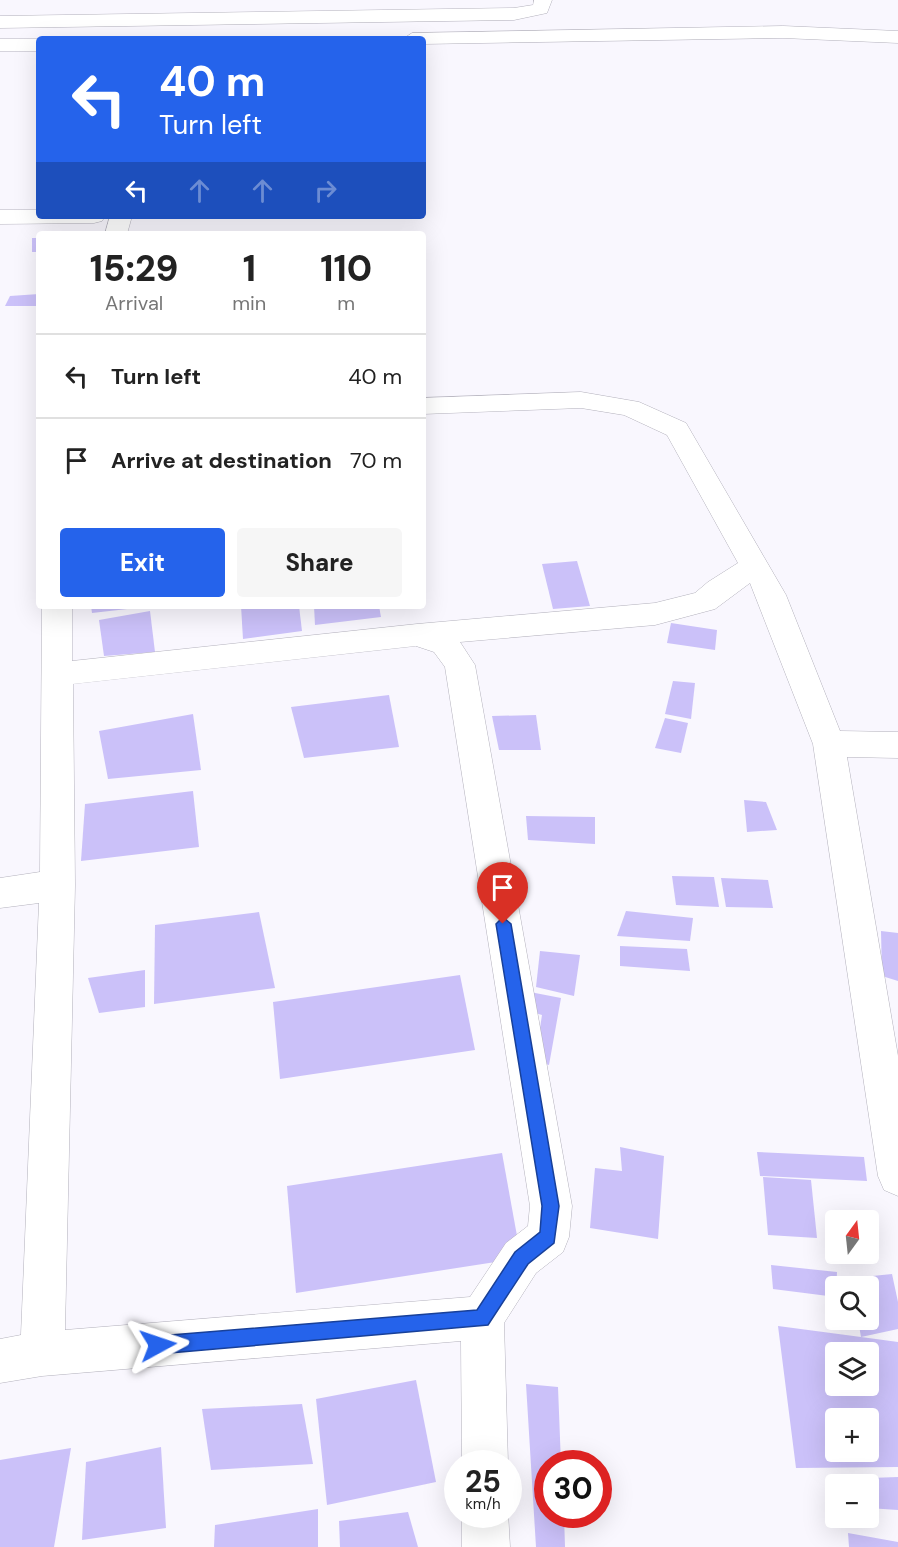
<!DOCTYPE html>
<meta charset="utf-8">
<style>
body{margin:0;font-family:"DM Sans",sans-serif;background:#f6f6f6;color:#222;height:100vh;display:flex;flex-direction:column;font-size:22px;white-space:nowrap}
*{box-sizing:border-box;margin:0}
p{font-size:20px;color:#767676}
.icon{flex:none;width:33px;height:33px;fill:none;stroke:currentColor;stroke-width:2;stroke-linecap:round;stroke-linejoin:round}
.map{position:relative;flex:1;overflow:hidden}
.side{position:absolute;left:36px;top:231px;width:390px;height:378px;display:flex;flex-direction:column;background:#fff;border-radius:6px;box-shadow:0 6px 24px #0002}
.side>*{flex:none}
.hud{position:absolute;left:36px;top:36px;width:390px;height:183px;border-radius:6px;box-shadow:0 6px 24px #0002;background:#2563eb;color:#fff;overflow:hidden}
.needle{width:39px;rotate:15deg}
.controls{position:absolute;left:825px;top:1210px;display:grid;gap:12px}
.controls a{display:grid;place-items:center;width:54px;height:54px;border-radius:6px;background:#fff;box-shadow:0 6px 24px #0002;font-size:30px}
.speed{position:absolute;left:444px;top:1450px;display:flex;gap:12px;font-size:30px;font-weight:700;text-align:center}
.speed>*{display:grid;place-content:center;width:78px;height:78px;border-radius:50%;background:#fff;box-shadow:0 6px 24px #0002;line-height:1}
.speed small{font-size:15px;font-weight:400}
.speed .limit{border:9px solid #d22;background:#fff;color:#111}
.pin{position:absolute;display:grid;place-items:center;width:51px;height:51px;color:#fff;margin:-62px -26px;border-radius:50% 50% 50% 0;rotate:-45deg;box-shadow:0 0 6px #0007}
.pin .icon{rotate:45deg}
.me{position:absolute;width:66px;margin:-33px;rotate:85deg;stroke-linejoin:round;filter:drop-shadow(0 0 4px #0008)}
.turn{display:flex;align-items:center;gap:21px;height:126px;padding:0 24px;font-size:27px}
.turn .icon{width:78px;height:78px;stroke-width:2.5}
.turn b{display:block;font-size:42px;line-height:51px}
.lanes{display:flex;align-items:center;height:57px;padding:0 24px;background:#0003;justify-content:center;gap:30px;direction:ltr}
.lanes .off{opacity:.35}
.eta{display:flex;justify-content:space-evenly;align-items:center;height:102px;text-align:center}
.eta b{font-size:36px;font-weight:800;line-height:42px}
.cta{display:flex;gap:12px;margin-top:auto;padding:12px 24px}
.cta a{flex:1;height:69px;border-radius:6px;background:#2563eb;color:#fff;font-size:24px;font-weight:800;line-height:69px;text-align:center}
.cta a+a{background:#f6f6f6;color:#222}
ul{padding:0;list-style:none}
li{display:flex;align-items:center;gap:18px;height:84px;padding:0 24px;border-top:2px solid #e0e0e0}
li div{flex:1}
li b{display:block;font-size:22px}
li em{font-style:normal}
.map>svg:first-child{display:block}
.building{fill:#cbc1f9;fill-rule:evenodd}
.lines{fill:none;stroke-linecap:round;stroke-linejoin:round}
.minor-casing{stroke:#b3b1bc;stroke-width:1}
.minor{fill:#fff;fill-rule:evenodd}
.route{fill:#2563eb;stroke:#184099;stroke-width:1.5}
</style>
<div class="map">
<svg width="898" height="1547" viewBox="0 0 898 1547">
<rect width="100%" height="100%" fill="#f9f7fe"/>
<g class="building">
<rect x="32" y="238" width="7" height="14"/>
<path d="M 39,294 L 39,306 L 5,306 L 10,296 Z"/>
<path d="M 577,561 L 590,606 L 553,609 L 542,564 Z"/>
<path d="M 91,606 L 136,606 L 136,608 L 92,613 Z"/>
<path d="M 241,606 L 299,606 L 302,631 L 243,639 Z"/>
<path d="M 314,606 L 379,606 L 381,617 L 315,625 Z"/>
<path d="M 150,611 L 155,652 L 104,656 L 99,620 Z"/>
<path d="M 671,623 L 717,630 L 715,650 L 667,643 Z"/>
<path d="M 673,681 L 695,683 L 691,719 L 665,714 Z"/>
<path d="M 389,695 L 399,747 L 304,758 L 291,707 Z"/>
<path d="M 193,714 L 201,770 L 108,779 L 99,731 Z"/>
<path d="M 536,715 L 541,750 L 499,750 L 492,716 Z"/>
<path d="M 665,718 L 688,723 L 681,753 L 655,748 Z"/>
<path d="M 193,791 L 199,847 L 81,861 L 85,804 Z"/>
<path d="M 744,800 L 766,802 L 777,830 L 747,832 Z"/>
<path d="M 526,816 L 595,817 L 595,844 L 528,840 Z"/>
<path d="M 672,876 L 714,877 L 719,907 L 676,905 Z"/>
<path d="M 721,878 L 768,880 L 773,908 L 726,907 Z"/>
<path d="M 626,911 L 693,918 L 690,941 L 617,936 Z"/>
<path d="M 259,912 L 275,988 L 154,1004 L 155,925 Z"/>
<path d="M 881,931 L 898,933 L 898,981 L 882,976 Z"/>
<path d="M 620,946 L 687,949 L 690,971 L 620,966 Z"/>
<path d="M 540,951 L 580,955 L 574,996 L 536,987 Z"/>
<path d="M 145,970 L 145,1007 L 99,1013 L 88,978 Z"/>
<path d="M 460,975 L 475,1050 L 280,1079 L 273,1002 Z"/>
<path d="M 530,992 L 561,998 L 549,1065 L 535,1061 L 542,1015 L 525,1010 Z"/>
<path d="M 620,1147 L 664,1156 L 658,1239 L 590,1228 L 595,1168 L 622,1171 Z"/>
<path d="M 757,1152 L 864,1157 L 867,1181 L 760,1176 Z"/>
<path d="M 502,1153 L 521,1258 L 296,1293 L 287,1186 Z"/>
<path d="M 763,1177 L 811,1180 L 817,1238 L 768,1235 Z"/>
<path d="M 771,1265 L 837,1272 L 836,1297 L 773,1289 Z"/>
<path d="M 892,1274 L 898,1302 L 898,1329 L 861,1337 L 898,1342 L 898,1467 L 796,1468 L 778,1326 L 861,1337 L 858,1320 L 868,1320 L 868,1287 L 854,1287 L 853,1278 ZM 836,1353 L 868,1353 L 868,1386 L 836,1386 ZM 836,1419 L 868,1419 L 868,1452 L 836,1452 Z"/>
<path d="M 416,1380 L 436,1482 L 327,1505 L 316,1399 Z"/>
<path d="M 526,1384 L 558,1387 L 561,1464 L 548,1464 L 548,1515 L 564,1515 L 565,1547 L 536,1547 Z"/>
<path d="M 302,1404 L 313,1464 L 211,1470 L 202,1409 Z"/>
<path d="M 161,1447 L 166,1528 L 82,1540 L 86,1462 Z"/>
<path d="M 71,1448 L 54,1547 L 0,1547 L 0,1460 Z"/>
<path d="M 898,1477 L 898,1510 L 868,1508 L 870,1478 Z"/>
<path d="M 318,1509 L 318,1547 L 214,1547 L 215,1525 Z"/>
<path d="M 408,1512 L 418,1547 L 340,1547 L 339,1521 Z"/>
<path d="M 848,1533 L 898,1542 L 898,1547 L 849,1547 Z"/>
</g>
<g class="lines">
<defs>
<g id="minor">
<path d="M 534,0 L 552,0 L 547,13 L 514,20 L 0,28 L 0,16 L 514,8 L 533,5 Z"/>
<path d="M 783,26 L 898,31 L 898,43 L 783,38 L 423,44 L 423,39 L 403,39 L 412,33 Z"/>
<rect x="0" y="39" width="39" height="12"/>
<path d="M 0,210 L 39,210 L 39,216 L 105,216 L 102,221 L 94,223 L 0,224 Z"/>
<path d="M 110,216 L 132,216 L 127,234 L 105,234 Z"/>
<path d="M 581,392 L 639,402 L 686,423 L 786,595 L 840,731 L 898,732 L 898,758 L 847,757 L 898,1056 L 898,1196 L 884,1190 L 878,1176 L 813,744 L 750,583 L 715,609 L 655,625 L 460,642 L 475,665 L 572,1206 L 569,1237 L 563,1252 L 536,1273 L 504,1323 L 508,1464 L 462,1464 L 461,1341 L 42,1376 L 0,1383 L 0,1339 L 21,1335 L 39,903 L 0,908 L 0,878 L 40,872 L 42,606 L 72,606 L 72,661 L 417,624 L 655,603 L 695,593 L 708,582 L 738,563 L 667,435 L 624,415 L 581,408 L 423,414 L 423,398 ZM 416,646 L 434,652 L 445,667 L 530,1206 L 528,1226 L 506,1243 L 470,1297 L 65,1330 L 75,885 L 73,684 Z"/>
<path d="M 508,1512 L 510,1547 L 462,1547 L 462,1515 L 508,1515 Z"/>
</g>
</defs>
<use href="#minor" class="minor-casing"/>
<use href="#minor" class="minor"/>
</g>
<path class="route" d="M 503,917 L 511,924 L 559,1206 L 554,1243 L 528,1264 L 488,1325 L 158,1354 L 151,1351 L 149,1345 L 151,1338 L 158,1336 L 477,1310 L 515,1252 L 540,1232 L 542,1206 L 496,924 Z"/>
</svg>
<div class="controls">
<a><svg class="needle" viewBox="-14 -14 28 28"><path d="M0-13l5 13h-10z" fill="#e53935"/><path d="M0 13l5-13h-10z" fill="#767676"/></svg></a>
<a><svg class="icon" aria-label="search" viewBox="0 0 24 24"><circle cx="10" cy="10" r="6"/><path d="M15 15l6 6"/></svg></a>
<a><svg class="icon" aria-label="layers" viewBox="0 0 24 24"><path d="M12 4l9 5-9 5-9-5zM3 14l9 5 9-5"/></svg></a>
<a>+</a>
<a>−</a>
</div>
<div class="speed"><div>25<small>km/h</small></div><div class="limit">30</div></div>
<div class="pin" style="left:503px;top:924px;background:#d93025"><svg class="icon" aria-label="arrive" viewBox="0 0 24 24"><path d="M6 21V4h12l-3 4 3 4H6"/></svg></div>
<svg class="me" style="left:158px;top:1345px" viewBox="-20 -20 40 40"><path d="M0-17L14 15 0 8-14 15z" fill="#2563eb" stroke="#fff" stroke-width="4"/></svg>
<div class="hud">
<div class="turn"><svg class="icon" aria-label="left" viewBox="0 0 24 24"><path d="M17 20v-9H6M10 6l-5 5 5 5"/></svg><div><b>40 m</b>Turn left</div></div>
<div class="lanes"><svg class="icon" aria-label="left" viewBox="0 0 24 24"><path d="M17 20v-9H6M10 6l-5 5 5 5"/></svg><svg class="icon off" aria-label="ahead" viewBox="0 0 24 24"><path d="M12 20V5M6 11l6-6 6 6"/></svg><svg class="icon off" aria-label="ahead" viewBox="0 0 24 24"><path d="M12 20V5M6 11l6-6 6 6"/></svg><svg class="icon off" aria-label="right" viewBox="0 0 24 24"><path d="M7 20v-9h11M14 6l5 5-5 5"/></svg></div>
</div>
<section class="side">
<div class="eta">
<div><b>15:29</b><p>Arrival</p></div>
<div><b>1</b><p>min</p></div>
<div><b>110</b><p>m</p></div>
</div>
<ul>
<li><svg class="icon" aria-label="left" viewBox="0 0 24 24"><path d="M17 20v-9H6M10 6l-5 5 5 5"/></svg><div><b>Turn left</b></div><em>40 m</em></li>
<li><svg class="icon" aria-label="arrive" viewBox="0 0 24 24"><path d="M6 21V4h12l-3 4 3 4H6"/></svg><div><b>Arrive at destination</b></div><em>70 m</em></li>
</ul>
<div class="cta"><a>Exit</a><a>Share</a></div>
</section>
</div>
